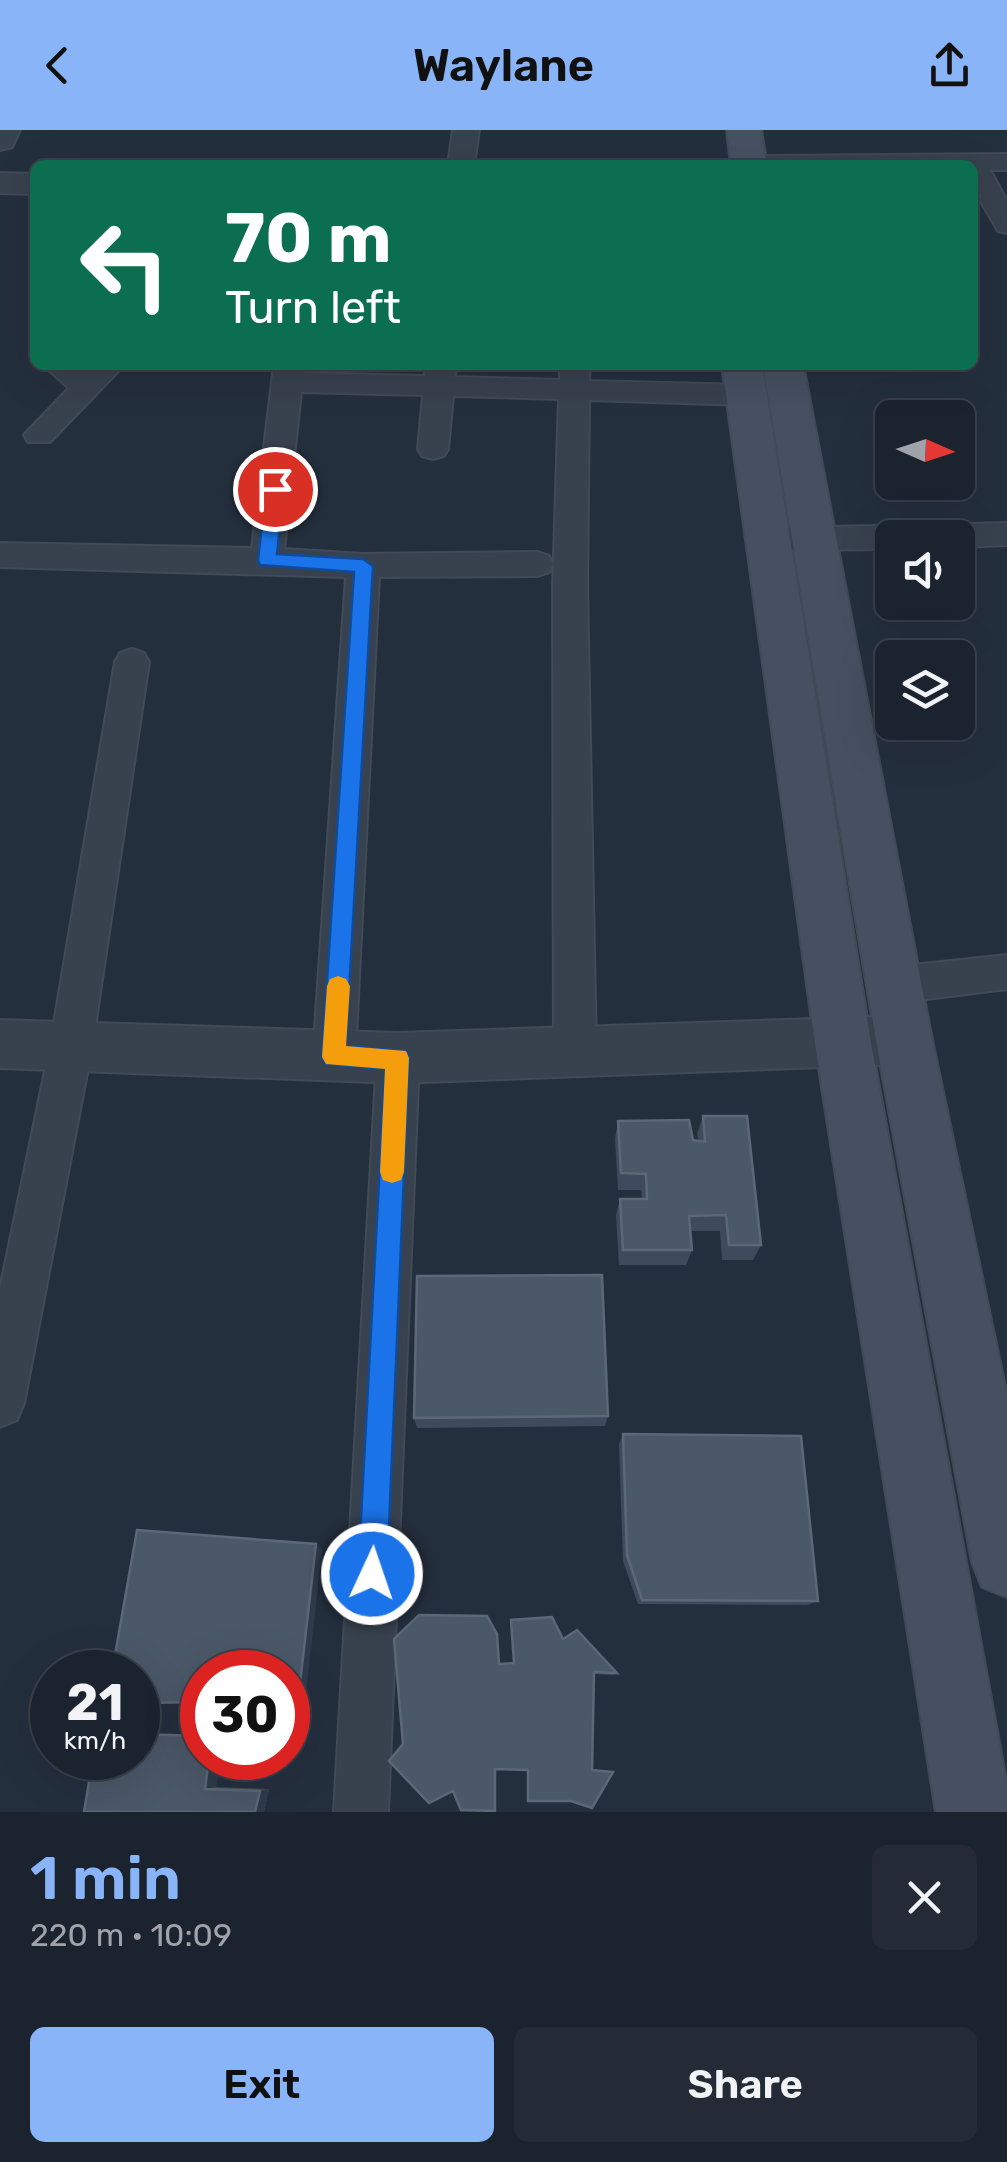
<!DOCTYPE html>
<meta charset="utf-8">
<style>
body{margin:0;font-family:Rubik,sans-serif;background:#242b36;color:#f1f3f6;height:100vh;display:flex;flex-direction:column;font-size:38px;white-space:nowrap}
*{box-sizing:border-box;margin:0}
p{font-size:32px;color:#a0a4aa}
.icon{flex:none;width:55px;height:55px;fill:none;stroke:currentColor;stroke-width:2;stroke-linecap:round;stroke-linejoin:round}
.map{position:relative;height:1682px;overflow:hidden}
.drawer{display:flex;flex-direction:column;background:#1b232e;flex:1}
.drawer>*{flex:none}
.banner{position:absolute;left:30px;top:30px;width:948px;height:210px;border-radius:15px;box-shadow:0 10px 40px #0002,0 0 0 2px #39404a;background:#0b6e4f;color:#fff;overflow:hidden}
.needle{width:65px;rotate:93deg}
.controls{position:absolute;left:875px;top:270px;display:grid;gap:20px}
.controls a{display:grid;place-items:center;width:100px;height:100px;border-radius:15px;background:#1b232e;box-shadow:0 10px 40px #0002,0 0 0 2px #39404a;font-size:50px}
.speed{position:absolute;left:30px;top:1520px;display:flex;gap:20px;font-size:50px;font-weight:700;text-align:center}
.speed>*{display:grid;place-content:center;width:130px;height:130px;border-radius:50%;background:#1b232e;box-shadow:0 10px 40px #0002,0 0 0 2px #39404a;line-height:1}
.speed small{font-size:25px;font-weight:400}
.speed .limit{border:15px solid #d22;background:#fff;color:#111}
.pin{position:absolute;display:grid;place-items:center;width:85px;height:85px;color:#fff;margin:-42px;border:5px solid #fff;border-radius:50%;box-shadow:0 2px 10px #0007}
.me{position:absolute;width:110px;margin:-55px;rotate:3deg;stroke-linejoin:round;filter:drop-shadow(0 0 8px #0008)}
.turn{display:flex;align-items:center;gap:35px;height:210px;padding:0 30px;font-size:45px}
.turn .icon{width:130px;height:130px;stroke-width:2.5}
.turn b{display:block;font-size:70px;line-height:85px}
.round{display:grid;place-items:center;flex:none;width:105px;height:105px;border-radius:15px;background:#242b36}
.headline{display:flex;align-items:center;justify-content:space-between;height:170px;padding:0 30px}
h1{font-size:60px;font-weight:600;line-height:75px;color:#8ab4f8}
.action{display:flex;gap:20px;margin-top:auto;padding:20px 30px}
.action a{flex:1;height:115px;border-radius:15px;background:#8ab4f8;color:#111;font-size:40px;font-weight:600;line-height:115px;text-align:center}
.action a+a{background:#242b36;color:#f1f3f6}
header{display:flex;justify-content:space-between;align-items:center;height:130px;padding:0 30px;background:#8ab4f8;color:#111;font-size:45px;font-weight:600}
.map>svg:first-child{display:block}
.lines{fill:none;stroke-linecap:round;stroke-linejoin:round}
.minor-casing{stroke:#414a57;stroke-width:4}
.tertiary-casing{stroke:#414a57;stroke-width:4}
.secondary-casing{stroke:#414a57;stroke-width:4}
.minor{fill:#38414e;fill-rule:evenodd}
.tertiary{fill:#38414e;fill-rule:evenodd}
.secondary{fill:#465061;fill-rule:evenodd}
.wall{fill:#3f4b5c}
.shaded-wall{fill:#2f3b4b}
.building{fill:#4b5868;stroke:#5c6777;stroke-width:2.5}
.route{fill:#1a73e8;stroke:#114b97;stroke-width:2.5}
.slow{fill:#f59e0b}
</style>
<header><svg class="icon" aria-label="back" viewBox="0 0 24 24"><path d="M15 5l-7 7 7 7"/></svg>Waylane<svg class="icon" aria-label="share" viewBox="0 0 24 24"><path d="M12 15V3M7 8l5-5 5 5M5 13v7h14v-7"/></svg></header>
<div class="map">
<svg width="1007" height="1682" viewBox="0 0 1007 1682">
<rect width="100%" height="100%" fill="#242f3e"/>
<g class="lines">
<defs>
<g id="minor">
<path d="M 453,0 L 479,0 L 474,35 L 448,35 Z"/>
<path d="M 1007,24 L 1007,40 L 990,40 L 1007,71 L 1007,103 L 998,101 L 972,56 L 972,35 L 735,34 L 748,26 Z"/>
<path d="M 43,235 L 77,235 L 86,241 L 92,235 L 124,235 L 50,312 L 28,312 L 24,305 L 69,258 Z"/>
<path d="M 274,235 L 304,235 L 303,243 L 425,246 L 426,235 L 456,235 L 455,247 L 560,250 L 560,235 L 590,235 L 589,251 L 746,255 L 757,258 L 761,265 L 757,272 L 746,275 L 589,270 L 587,456 L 596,923 L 590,936 L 575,942 L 560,936 L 554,923 L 553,456 L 559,269 L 453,266 L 448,319 L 444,326 L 433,329 L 422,326 L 418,319 L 423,265 L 301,262 L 284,419 L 363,424 L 537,422 L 549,426 L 553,434 L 549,442 L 537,446 L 379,447 L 355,927 L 349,940 L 334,946 L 319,940 L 313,927 L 346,447 L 0,437 L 0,413 L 252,418 Z"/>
<path d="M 1007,393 L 1007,415 L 958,417 L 958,408 L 892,408 L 892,419 L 784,420 L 773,417 L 768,409 L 773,401 L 784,398 Z"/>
<path d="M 132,519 L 144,523 L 149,532 L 92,917 L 24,1273 L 17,1290 L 0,1297 L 0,1159 L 50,917 L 115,532 L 120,523 Z"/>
<path d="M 1007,825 L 1007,859 L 894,873 L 880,867 L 874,855 L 880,843 L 894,837 Z"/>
<path d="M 398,909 L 413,915 L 419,928 L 388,1682 L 334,1682 L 377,928 L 383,915 Z"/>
</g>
<g id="tertiary">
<path d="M 0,0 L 20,0 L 12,17 L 0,20 Z"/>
<path d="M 0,43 L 35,44 L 35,64 L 0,63 Z"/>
<path d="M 904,886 L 923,893 L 931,910 L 923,927 L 904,934 L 398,953 L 0,938 L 0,890 L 398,903 Z"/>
</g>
<g id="secondary">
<path d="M 727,0 L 761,0 L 767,35 L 731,35 Z"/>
<path d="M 722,235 L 762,235 L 871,913 L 1007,1656 L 1007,1682 L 936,1682 L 815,913 Z"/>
<path d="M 763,235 L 803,235 L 932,910 L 1007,1266 L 1007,1467 L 982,1457 L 972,1432 L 876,910 Z"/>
</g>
</defs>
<use href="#minor" class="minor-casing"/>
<use href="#tertiary" class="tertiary-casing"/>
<use href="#secondary" class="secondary-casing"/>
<use href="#minor" class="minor"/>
<use href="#tertiary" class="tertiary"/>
<use href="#secondary" class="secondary"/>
</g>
<g class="wall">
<path d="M 972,43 L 979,65 L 972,85 Z"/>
<path d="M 703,986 L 761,1115 L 753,1130 L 722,1130 L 720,1101 L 690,1101 L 692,1120 L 686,1135 L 619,1135 L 616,1085 L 620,1069 L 642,1069 L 641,1060 L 618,1060 L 615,1009 L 618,991 L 698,1010 L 697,1004 Z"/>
<path d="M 608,1286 L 605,1296 L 417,1298 L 414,1288 Z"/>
<path d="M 623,1304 L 818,1471 L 807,1475 L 638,1474 L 623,1431 L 619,1314 Z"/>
<path d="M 563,1509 L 617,1543 L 613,1545 L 594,1544 L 592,1639 L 613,1642 L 571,1671 L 528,1671 L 527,1640 L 495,1639 L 461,1680 L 513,1533 Z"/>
<path d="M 138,1603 L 202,1606 L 202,1628 L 220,1628 L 216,1657 L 269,1659 L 264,1682 L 84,1682 L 138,1628 Z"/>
</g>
<g class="shaded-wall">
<path d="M 316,1414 L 322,1420 L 305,1572 L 298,1571 Z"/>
<path d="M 209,1628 L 220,1628 L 216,1657 L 205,1659 Z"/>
<path d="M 269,1659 L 264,1682 L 255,1682 L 260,1661 Z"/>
</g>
<g class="building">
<path d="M 830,31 L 970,33 L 970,35 L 831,35 Z"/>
<path d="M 972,43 L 979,65 L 972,65 Z"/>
<path d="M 703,986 L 747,986 L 761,1115 L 729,1115 L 726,1085 L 689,1086 L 692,1120 L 623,1120 L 620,1069 L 647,1069 L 646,1044 L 621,1043 L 618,991 L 689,990 L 693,1010 L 705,1012 Z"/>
<path d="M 602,1145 L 608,1286 L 414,1288 L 417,1146 Z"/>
<path d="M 623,1304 L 801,1306 L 818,1471 L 642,1470 L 627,1425 Z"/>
<path d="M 137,1400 L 316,1414 L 298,1571 L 288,1571 L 288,1542 L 202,1542 L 202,1572 L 138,1573 L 138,1542 L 112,1542 Z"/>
<path d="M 419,1485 L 487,1486 L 497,1504 L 499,1534 L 514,1533 L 511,1490 L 552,1487 L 563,1509 L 577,1500 L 617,1543 L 594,1542 L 592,1640 L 613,1642 L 592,1678 L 571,1671 L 528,1671 L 528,1640 L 495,1639 L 495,1681 L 461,1680 L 453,1661 L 429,1673 L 389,1631 L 403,1614 L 394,1509 Z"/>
<path d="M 138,1604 L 202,1606 L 202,1628 L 209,1628 L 205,1659 L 260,1661 L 255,1682 L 84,1682 L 93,1628 L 138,1628 Z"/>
</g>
<path class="route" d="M 275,353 L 284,359 L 277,424 L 363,429 L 373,436 L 346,916 L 406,921 L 409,928 L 387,1444 L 383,1454 L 372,1458 L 362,1454 L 358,1444 L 385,939 L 326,934 L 322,927 L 354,442 L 260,435 L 258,430 L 266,359 Z"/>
<path class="slow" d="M 338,846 L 346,849 L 350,856 L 346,916 L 406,921 L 409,928 L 404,1042 L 401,1050 L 392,1053 L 383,1050 L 380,1042 L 385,939 L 326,934 L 322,927 L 327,856 L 330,849 Z"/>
</svg>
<div class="controls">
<a><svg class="needle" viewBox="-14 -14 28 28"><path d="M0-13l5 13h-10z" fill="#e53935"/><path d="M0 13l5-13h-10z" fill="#a0a4aa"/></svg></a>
<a><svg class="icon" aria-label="sound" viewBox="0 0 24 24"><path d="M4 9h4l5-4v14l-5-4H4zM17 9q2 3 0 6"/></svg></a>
<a><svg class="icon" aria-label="layers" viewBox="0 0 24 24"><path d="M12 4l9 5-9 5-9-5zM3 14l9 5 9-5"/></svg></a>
</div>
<div class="speed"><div>21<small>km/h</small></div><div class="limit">30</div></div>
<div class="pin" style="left:275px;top:359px;background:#d93025"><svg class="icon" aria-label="arrive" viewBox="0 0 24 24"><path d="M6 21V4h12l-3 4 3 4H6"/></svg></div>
<svg class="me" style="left:372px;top:1444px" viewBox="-20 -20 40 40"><circle r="17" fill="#1a73e8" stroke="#fff" stroke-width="3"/><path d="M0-11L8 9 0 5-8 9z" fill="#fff"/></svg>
<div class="banner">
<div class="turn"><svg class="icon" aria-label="left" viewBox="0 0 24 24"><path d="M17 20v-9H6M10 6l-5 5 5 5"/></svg><div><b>70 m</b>Turn left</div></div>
</div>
</div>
<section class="drawer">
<div class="headline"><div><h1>1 min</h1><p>220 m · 10:09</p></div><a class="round"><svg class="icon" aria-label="close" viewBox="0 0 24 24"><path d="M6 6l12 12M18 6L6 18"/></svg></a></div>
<div class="action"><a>Exit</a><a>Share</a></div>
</section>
